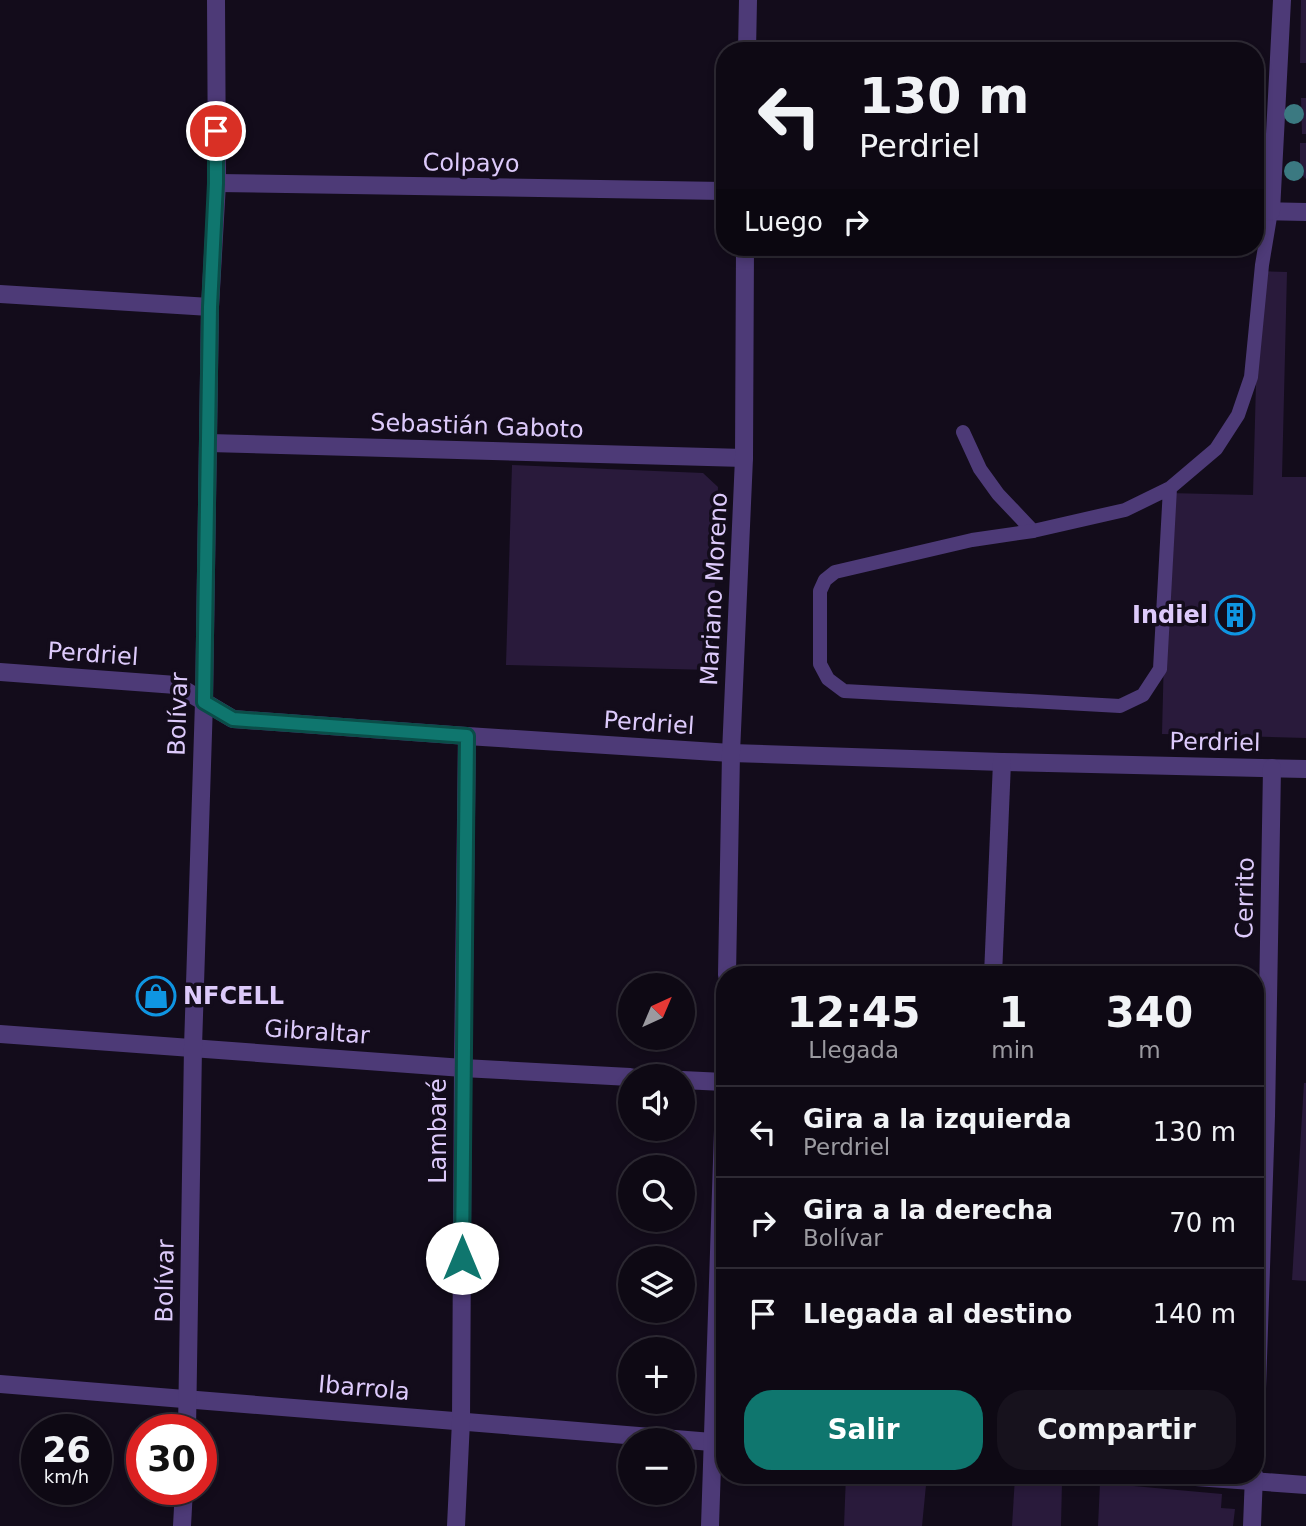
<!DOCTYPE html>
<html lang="es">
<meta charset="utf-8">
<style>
body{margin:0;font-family:"DejaVu Sans",sans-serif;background:#17121d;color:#f1f3f6;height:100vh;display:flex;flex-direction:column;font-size:26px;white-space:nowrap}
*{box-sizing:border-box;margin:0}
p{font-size:23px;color:#9b9aa0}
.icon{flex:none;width:38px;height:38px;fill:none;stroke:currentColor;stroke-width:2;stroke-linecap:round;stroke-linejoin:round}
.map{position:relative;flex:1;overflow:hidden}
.sheet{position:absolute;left:716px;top:966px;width:548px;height:518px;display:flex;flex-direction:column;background:#0e0914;border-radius:28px;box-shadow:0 4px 10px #0003,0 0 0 2px #2e2a34}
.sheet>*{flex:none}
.top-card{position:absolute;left:716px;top:42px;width:548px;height:214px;border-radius:28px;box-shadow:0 4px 10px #0003,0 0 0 2px #2e2a34;background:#0e0914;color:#f1f3f6;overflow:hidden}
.needle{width:46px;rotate:44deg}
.buttons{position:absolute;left:618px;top:973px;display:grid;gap:14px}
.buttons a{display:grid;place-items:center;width:77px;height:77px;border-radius:50%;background:#0e0914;box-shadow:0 4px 10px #0003,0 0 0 2px #2e2a34;font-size:35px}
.speed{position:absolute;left:21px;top:1414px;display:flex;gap:14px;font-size:35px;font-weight:700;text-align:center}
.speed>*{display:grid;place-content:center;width:91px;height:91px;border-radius:50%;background:#0e0914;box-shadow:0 4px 10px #0003,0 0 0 2px #2e2a34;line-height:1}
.speed small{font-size:18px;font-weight:400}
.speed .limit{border:10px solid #d22;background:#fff;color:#111}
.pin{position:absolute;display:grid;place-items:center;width:60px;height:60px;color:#fff;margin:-30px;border:4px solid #fff;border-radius:50%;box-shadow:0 2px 7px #0007}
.me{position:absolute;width:77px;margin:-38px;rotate:0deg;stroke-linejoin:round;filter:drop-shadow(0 0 5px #0008)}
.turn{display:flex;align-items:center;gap:24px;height:147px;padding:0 28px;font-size:32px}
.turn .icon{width:91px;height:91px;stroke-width:2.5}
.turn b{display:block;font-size:49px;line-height:60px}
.then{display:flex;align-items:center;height:66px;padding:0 28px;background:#0003;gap:14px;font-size:26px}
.eta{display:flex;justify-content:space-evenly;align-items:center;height:119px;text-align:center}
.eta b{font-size:42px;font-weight:600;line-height:49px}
.button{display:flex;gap:14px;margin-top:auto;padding:14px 28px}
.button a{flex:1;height:80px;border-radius:28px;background:#0f766e;color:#fff;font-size:28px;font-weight:600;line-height:80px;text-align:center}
.button a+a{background:#17121d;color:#f1f3f6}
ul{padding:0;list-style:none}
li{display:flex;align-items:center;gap:21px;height:91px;padding:0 28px;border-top:2px solid #2e2a34}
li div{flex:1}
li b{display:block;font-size:26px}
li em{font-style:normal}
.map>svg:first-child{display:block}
.building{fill:#291a3b}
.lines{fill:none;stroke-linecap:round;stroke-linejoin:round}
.service{stroke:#4d3a77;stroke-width:14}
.minor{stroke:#4d3a77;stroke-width:18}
.tree{fill:#3b7981}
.route-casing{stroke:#0a4d48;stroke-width:18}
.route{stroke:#0f766e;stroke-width:12}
.labels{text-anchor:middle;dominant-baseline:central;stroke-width:7;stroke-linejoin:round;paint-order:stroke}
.street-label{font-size:24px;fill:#ddcafb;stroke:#130c1b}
.poi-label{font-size:24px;font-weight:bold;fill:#ddcafb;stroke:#130c1b;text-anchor:end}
</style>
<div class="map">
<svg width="1306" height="1526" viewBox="0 0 1306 1526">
<rect width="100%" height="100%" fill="#130c1b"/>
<g class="building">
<path d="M 1301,0 L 1306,0 L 1306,63 L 1300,63 Z"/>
<path d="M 1301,98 L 1306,98 L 1306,134 L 1302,134 Z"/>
<path d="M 1300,143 L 1306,143 L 1306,179 L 1300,173 Z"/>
<path d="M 1259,271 L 1287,272 L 1282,477 L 1306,477 L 1306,738 L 1162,734 L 1168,493 L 1253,495 Z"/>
<path d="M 512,465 L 703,473 L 718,487 L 712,670 L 506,665 Z"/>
<path d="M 1304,1083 L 1306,1083 L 1306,1281 L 1292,1280 Z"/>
<path d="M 846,1475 L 927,1475 L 922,1526 L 844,1526 Z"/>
<path d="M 1015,1477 L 1062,1481 L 1061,1526 L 1012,1526 Z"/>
<path d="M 1100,1483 L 1222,1494 L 1221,1508 L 1235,1509 L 1233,1526 L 1098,1526 Z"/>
</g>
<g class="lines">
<g class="service">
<path d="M 963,432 L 980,469 L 998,494 L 1033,531"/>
<path d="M 1170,488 L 1160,669 L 1143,695 L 1120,706 L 844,691 L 828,679 L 820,664 L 820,591 L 825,580 L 835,572 L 972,540 L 1033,531 L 1125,510 L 1170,488 L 1216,449 L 1238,415 L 1251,377 L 1262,265 L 1271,211"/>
</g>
<g class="minor">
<path d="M 747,51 L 748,0"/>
<path d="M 217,183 L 724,191"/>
<path d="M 1255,211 L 1306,212"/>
<path d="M 1271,211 L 1282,0"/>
<path d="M 0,294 L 210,307"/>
<path d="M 209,443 L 744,458"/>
<path d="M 0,672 L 176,685 L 233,719 L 467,736 L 731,753 L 1002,762 L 1306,769"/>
<path d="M 727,975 L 731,753 L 744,458 L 745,247"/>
<path d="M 993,975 L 1002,762"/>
<path d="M 0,1034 L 463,1068 L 630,1077"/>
<path d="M 682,1080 L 724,1082"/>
<path d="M 0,1384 L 724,1443"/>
<path d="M 187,1430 L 193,1047 L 204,702 L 210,307 L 217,183 L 216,0"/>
<path d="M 1255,1449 L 1266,1116 L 1272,768"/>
<path d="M 1168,1475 L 1306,1485"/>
<path d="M 182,1526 L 184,1489"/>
<path d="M 456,1526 L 461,1421 L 463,1068 L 467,736"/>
<path d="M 710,1526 L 724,1100"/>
<path d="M 1252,1526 L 1254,1475"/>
</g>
</g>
<g class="tree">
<circle cx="1294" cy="114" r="10"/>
<circle cx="1294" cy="171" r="10"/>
</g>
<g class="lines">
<defs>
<path id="route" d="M 216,131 L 216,183 L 210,307 L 204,702 L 233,719 L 467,736 L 462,1258"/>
</defs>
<use href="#route" class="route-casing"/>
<use href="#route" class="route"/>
</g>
<defs>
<symbol id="building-ring" viewBox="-11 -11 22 22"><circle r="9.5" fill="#130c1b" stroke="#0f95e2" stroke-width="1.5"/><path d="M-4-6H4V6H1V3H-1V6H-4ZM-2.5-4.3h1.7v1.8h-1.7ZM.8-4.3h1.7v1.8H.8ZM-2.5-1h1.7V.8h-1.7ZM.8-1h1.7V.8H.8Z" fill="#0f95e2"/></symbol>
<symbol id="shop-ring" viewBox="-11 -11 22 22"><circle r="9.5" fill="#130c1b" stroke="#0f95e2" stroke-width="1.5"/><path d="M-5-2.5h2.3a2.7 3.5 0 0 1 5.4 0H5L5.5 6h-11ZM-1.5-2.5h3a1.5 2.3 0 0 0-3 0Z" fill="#0f95e2"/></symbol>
</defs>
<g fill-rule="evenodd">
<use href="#building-ring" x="1213" y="593" width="44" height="44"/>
<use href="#shop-ring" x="134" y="974" width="44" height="44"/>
</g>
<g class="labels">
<g class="street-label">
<text transform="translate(471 163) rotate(1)">Colpayo</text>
<text transform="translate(477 426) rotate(2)">Sebastián Gaboto</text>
<text transform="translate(714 589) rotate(-87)">Mariano Moreno</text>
<text transform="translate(93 654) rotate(4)">Perdriel</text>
<text transform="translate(178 714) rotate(-88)">Bolívar</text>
<text transform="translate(649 723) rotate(4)">Perdriel</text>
<text transform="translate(1215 742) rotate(1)">Perdriel</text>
<text transform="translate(1245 898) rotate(-89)">Cerrito</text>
<text transform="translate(317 1032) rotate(4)">Gibraltar</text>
<text transform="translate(438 1131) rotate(-90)">Lambaré</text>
<text transform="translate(165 1281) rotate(-89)">Bolívar</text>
<text transform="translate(364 1388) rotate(5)">Ibarrola</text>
</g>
<g class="poi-label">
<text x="1208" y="615">Indiel</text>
<text x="183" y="996" text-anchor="start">NFCELL</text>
</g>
</g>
</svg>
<div class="buttons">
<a><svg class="needle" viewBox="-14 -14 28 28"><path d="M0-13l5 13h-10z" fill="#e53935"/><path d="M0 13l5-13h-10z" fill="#9b9aa0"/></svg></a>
<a><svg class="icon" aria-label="sound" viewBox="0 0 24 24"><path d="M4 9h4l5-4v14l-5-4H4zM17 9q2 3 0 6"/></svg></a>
<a><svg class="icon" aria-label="search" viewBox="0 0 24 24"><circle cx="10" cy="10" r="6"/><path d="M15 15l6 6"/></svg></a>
<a><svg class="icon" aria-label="layers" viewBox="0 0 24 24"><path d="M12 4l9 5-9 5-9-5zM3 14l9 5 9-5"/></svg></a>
<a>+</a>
<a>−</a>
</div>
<div class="speed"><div>26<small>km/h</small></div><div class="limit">30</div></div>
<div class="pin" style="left:216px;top:131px;background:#d93025"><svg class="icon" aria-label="arrive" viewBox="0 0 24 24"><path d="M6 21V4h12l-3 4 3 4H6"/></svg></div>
<svg class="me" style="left:462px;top:1258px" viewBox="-20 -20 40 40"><circle r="19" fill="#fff"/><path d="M0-13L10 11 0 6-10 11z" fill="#0f766e"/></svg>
<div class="top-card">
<div class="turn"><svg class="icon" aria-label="left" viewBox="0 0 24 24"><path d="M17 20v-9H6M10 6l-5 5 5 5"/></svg><div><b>130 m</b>Perdriel</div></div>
<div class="then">Luego<svg class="icon" aria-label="right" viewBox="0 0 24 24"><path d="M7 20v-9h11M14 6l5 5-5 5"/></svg></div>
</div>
<section class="sheet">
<div class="eta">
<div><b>12:45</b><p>Llegada</p></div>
<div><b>1</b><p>min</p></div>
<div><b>340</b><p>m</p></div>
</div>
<ul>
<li><svg class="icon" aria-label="left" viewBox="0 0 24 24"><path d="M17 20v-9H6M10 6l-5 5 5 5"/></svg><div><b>Gira a la izquierda</b><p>Perdriel</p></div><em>130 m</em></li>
<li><svg class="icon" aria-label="right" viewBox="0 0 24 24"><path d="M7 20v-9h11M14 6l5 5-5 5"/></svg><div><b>Gira a la derecha</b><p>Bolívar</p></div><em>70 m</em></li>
<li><svg class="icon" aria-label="arrive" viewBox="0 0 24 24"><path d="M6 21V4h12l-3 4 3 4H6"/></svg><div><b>Llegada al destino</b></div><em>140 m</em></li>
</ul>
<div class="button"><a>Salir</a><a>Compartir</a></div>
</section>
</div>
